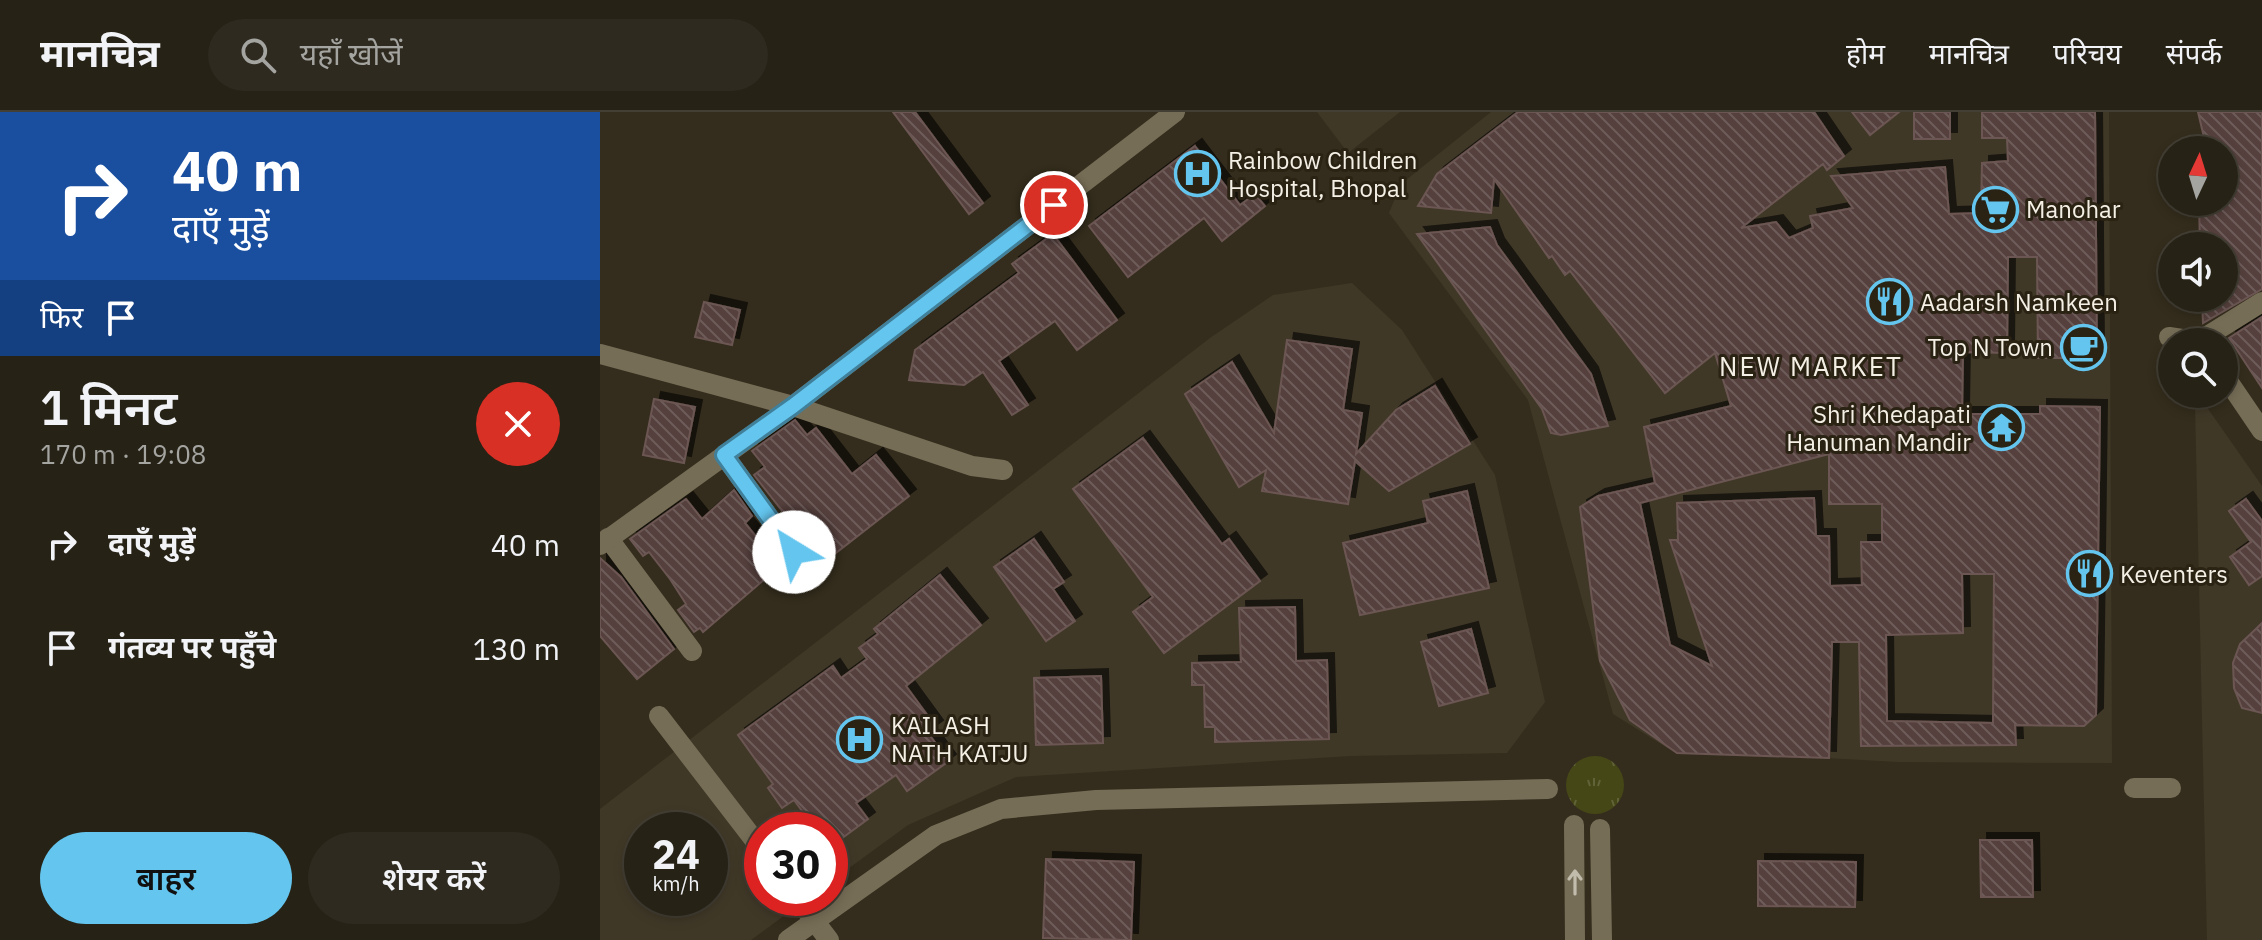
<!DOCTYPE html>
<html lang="hi">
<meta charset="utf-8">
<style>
body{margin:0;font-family:"IBM Plex Sans","Noto Sans Devanagari",sans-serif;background:#2f2a1f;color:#f1f3f6;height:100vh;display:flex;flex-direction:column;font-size:30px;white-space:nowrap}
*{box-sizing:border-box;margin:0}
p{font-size:26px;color:#a4a4a1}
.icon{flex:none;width:44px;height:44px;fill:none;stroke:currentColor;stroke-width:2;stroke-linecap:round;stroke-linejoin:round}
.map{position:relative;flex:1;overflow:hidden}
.details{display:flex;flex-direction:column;background:#272216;width:600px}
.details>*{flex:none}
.banner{background:#1a4fa0;color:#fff;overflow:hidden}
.needle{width:52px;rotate:4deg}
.fabs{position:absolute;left:1558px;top:24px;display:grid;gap:16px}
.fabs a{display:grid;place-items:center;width:80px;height:80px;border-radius:50%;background:#272216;box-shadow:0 4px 12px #0003,0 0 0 2px #433f35;font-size:40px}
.speed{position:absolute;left:24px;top:700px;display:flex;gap:16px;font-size:40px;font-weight:700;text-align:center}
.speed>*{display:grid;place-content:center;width:104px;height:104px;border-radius:50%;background:#272216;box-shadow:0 4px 12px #0003,0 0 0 2px #433f35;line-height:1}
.speed small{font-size:20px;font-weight:400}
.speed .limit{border:12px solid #d22;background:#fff;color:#111}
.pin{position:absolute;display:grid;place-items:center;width:68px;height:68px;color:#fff;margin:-34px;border:4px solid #fff;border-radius:50%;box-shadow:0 2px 8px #0007}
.me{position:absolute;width:88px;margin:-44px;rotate:324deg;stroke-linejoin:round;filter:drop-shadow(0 0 6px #0008)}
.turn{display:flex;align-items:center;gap:28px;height:168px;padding:0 40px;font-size:36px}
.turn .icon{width:104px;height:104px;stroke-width:2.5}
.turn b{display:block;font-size:56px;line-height:68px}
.then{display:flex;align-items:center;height:76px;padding:0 40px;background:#0003;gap:16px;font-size:30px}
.round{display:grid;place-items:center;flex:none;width:84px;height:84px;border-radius:42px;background:#2f2a1f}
.overview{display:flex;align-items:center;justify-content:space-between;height:136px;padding:0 40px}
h1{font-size:48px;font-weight:600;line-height:60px}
.primary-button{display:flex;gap:16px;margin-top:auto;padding:16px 40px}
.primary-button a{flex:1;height:92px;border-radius:48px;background:#64c5ee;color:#111;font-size:32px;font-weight:600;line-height:92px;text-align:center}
.primary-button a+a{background:#2f2a1f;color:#f1f3f6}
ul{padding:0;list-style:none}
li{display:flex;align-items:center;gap:24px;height:104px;padding:0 40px}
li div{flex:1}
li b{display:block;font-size:30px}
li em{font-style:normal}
header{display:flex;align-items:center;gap:48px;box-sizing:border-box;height:112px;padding:0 40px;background:#272216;border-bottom:2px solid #433f35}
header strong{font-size:38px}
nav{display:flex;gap:44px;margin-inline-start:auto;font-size:28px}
.search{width:560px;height:72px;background:#2f2a1f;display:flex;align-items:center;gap:20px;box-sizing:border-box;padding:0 28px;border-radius:44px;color:#a4a4a1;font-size:30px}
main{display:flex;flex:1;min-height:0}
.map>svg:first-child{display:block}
.commercial{fill:#403827;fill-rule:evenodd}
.grass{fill:url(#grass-tufts)}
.building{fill:url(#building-back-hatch);stroke:#6c5653;stroke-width:2;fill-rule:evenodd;filter:url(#shadow)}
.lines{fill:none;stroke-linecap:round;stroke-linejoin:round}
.minor{stroke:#766d56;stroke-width:20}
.oneway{stroke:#c2bcac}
.route-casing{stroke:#41809b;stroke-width:20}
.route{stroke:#64c5ee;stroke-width:14}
.labels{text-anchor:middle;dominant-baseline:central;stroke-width:6;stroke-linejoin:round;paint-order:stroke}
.poi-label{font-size:24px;fill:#f5f0e6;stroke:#2a2313;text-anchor:start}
.neighbourhood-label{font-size:26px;letter-spacing:2px;fill:#f5f0e6;stroke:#2a2313}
</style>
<header>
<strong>मानचित्र</strong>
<div class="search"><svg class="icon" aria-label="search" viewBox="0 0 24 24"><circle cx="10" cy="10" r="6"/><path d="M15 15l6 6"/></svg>यहाँ खोजें</div>
<nav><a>होम</a><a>मानचित्र</a><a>परिचय</a><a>संपर्क</a></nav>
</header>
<main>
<section class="details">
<div class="banner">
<div class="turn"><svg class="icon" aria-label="right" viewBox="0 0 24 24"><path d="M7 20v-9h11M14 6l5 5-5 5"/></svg><div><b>40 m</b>दाएँ मुड़ें</div></div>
<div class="then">फिर<svg class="icon" aria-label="arrive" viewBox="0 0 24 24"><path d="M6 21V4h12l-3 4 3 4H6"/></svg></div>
</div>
<div class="overview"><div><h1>1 मिनट</h1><p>170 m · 19:08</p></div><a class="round" style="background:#d93025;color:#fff"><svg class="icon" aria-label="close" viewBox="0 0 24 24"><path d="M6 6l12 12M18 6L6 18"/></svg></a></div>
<ul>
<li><svg class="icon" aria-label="right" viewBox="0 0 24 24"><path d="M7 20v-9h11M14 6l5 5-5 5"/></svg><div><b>दाएँ मुड़ें</b></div><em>40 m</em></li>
<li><svg class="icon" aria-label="arrive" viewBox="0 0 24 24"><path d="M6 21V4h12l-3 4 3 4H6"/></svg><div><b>गंतव्य पर पहुँचे</b></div><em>130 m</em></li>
</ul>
<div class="primary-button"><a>बाहर</a><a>शेयर करें</a></div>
</section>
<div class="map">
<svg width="1662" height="828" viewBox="0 0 1662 828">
<defs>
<pattern id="grass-tufts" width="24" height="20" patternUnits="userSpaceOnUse" patternTransform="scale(2)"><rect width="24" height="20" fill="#454716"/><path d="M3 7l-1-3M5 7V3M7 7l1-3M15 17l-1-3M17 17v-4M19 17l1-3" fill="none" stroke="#606238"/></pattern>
<pattern id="building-back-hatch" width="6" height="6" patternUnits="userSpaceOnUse" patternTransform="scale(2)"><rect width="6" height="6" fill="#54403d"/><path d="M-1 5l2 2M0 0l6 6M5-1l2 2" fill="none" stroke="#6d5c59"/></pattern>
<filter id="shadow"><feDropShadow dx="7" dy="-7" stdDeviation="0" flood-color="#0009"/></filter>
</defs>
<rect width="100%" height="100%" fill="#342d1d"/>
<g class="commercial">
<path d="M 717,0 L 800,0 L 748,41 Z"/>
<path d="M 891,0 L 1509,0 L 1512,651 L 1298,650 L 1069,637 L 1013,602 L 928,288 L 789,101 L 801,72 Z"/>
<path d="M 752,171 L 802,218 L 895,363 L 945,590 L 907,641 L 750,644 L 416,665 L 308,713 L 230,770 L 230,718 L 162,718 L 162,786 L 208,786 L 151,828 L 0,828 L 0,697 L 610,226 L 673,183 ZM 42,718 L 110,718 L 110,786 L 42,786 Z"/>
<path d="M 1595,292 L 1606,294 L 1662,374 L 1662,828 L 1607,828 Z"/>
</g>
<circle class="grass" cx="995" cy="673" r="29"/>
<g class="building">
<path d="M 293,0 L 315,0 L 383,91 L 369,102 Z"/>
<path d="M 918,0 L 1214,0 L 1244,44 L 1227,58 L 1223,52 L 1141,116 L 1176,110 L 1189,126 L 1213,116 L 1210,104 L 1253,96 L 1231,64 L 1345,55 L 1349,102 L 1381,101 L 1382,51 L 1408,49 L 1407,26 L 1382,26 L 1382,0 L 1495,0 L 1497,246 L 1438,246 L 1437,145 L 1408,145 L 1407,241 L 1363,240 L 1362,302 L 1440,302 L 1440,294 L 1500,295 L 1496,603 L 1484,614 L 1415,613 L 1416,633 L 1261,634 L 1259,530 L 1232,530 L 1229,646 L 1077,641 L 1030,608 L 1000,549 L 980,395 L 998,384 L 1055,371 L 1044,315 L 1131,294 L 1115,241 L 1065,281 L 970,159 L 965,163 L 952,144 L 949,146 L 894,67 L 891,101 L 818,94 L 837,62 ZM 1229,342 L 1229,392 L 1282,392 L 1282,430 L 1261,430 L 1262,473 L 1230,474 L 1229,424 L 1216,424 L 1214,386 L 1077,391 L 1078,428 L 1070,428 L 1112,554 L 1070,533 L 1040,391 ZM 1362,462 L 1394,462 L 1393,611 L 1287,609 L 1286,523 L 1363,521 Z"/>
<path d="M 1252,0 L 1299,0 L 1270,23 Z"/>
<rect x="1314" y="0" width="36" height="27"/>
<path d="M 1598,0 L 1662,0 L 1662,177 L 1603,211 L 1602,186 L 1624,186 L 1624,134 L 1600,134 L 1599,90 L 1624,90 L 1624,38 L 1607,38 Z"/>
<path d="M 595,34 L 640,93 L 655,82 L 665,94 L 622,129 L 604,106 L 528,165 L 489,114 Z"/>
<path d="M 890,115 L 897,133 L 991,262 L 1008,314 L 961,323 L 951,321 L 942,297 L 817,122 Z"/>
<path d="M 453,122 L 517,208 L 477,238 L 455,209 L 399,249 L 428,293 L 412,303 L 383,260 L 364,273 L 309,268 L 315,238 L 419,161 L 412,152 Z"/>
<path d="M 104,190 L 140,198 L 132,233 L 95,225 Z"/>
<path d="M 1662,205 L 1662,276 L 1629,226 Z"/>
<path d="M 687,228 L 752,237 L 743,298 L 762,301 L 756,342 L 796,298 L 835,274 L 870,332 L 789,379 L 755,349 L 748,392 L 662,379 L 666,358 L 639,375 L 585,282 L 632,250 L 674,321 Z"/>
<path d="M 54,287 L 95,295 L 84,351 L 43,343 Z"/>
<path d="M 195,308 L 207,323 L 216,316 L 252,362 L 276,343 L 309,384 L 223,451 L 154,363 L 165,355 L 152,339 Z"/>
<path d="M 543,326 L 622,432 L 629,427 L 660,469 L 564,541 L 533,500 L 553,485 L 473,377 Z"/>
<path d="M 134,378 L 152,404 L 145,411 L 180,454 L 103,520 L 100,516 L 94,520 L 78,498 L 86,492 L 70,467 L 49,440 L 43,444 L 30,427 L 86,387 L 102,407 Z"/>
<path d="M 867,379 L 889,476 L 760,503 L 743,431 L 828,411 L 823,389 Z"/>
<path d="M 1646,387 L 1662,409 L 1662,464 L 1649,473 L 1630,445 L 1651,430 L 1629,399 Z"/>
<path d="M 434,427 L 464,470 L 453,477 L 475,509 L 446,529 L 394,455 Z"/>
<path d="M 0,446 L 21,465 L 74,537 L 37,567 L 0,524 Z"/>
<path d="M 340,463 L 381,513 L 306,574 L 336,615 L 328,621 L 349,649 L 307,679 L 296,663 L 256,691 L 268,707 L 230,735 L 230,718 L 216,718 L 194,688 L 182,696 L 168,676 L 173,672 L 138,623 L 233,554 L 241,566 L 267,547 L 259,536 L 278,522 L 274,517 Z"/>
<path d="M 695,495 L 696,549 L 727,548 L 729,627 L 615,630 L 615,615 L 605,615 L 604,573 L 592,573 L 592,551 L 641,550 L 639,496 Z"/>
<path d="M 1662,511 L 1662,601 L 1642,596 L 1634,576 L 1633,551 L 1640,532 Z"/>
<path d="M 871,517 L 888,581 L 839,594 L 821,530 Z"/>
<path d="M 501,564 L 503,631 L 436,633 L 434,566 Z"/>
<path d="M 1380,728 L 1432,728 L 1433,785 L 1381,785 Z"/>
<path d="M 446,747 L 534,750 L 531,828 L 443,826 Z"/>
<path d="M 1158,749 L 1256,750 L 1255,795 L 1158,794 Z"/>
</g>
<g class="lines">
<g class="minor">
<path d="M 1569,225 L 1602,230"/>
<path d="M 1601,228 L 1662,190"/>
<path d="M 0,242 L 193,294 L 372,354 L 403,358"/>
<path d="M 1624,263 L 1662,319"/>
<path d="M 124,343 L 194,440"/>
<path d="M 8,426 L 92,539"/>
<path d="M 0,433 L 193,294 L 575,0"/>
<path d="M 59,604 L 162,738"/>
<path d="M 1534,676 L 1571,676"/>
<path d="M 974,713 L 975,828"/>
<path d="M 1000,717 L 1002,828"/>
<path d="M 197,786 L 229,828"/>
<path d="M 188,828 L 336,723 L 401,697 L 496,688 L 948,677"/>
</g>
</g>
<defs><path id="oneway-shaft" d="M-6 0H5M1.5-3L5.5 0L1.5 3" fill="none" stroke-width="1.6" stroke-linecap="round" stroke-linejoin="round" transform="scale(2)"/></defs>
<use class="oneway" href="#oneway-shaft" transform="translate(975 770) rotate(-90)"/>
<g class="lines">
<defs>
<path id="route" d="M 194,440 L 124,343 L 193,294 L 454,93"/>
</defs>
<use href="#route" class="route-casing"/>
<use href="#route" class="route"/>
</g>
<defs>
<symbol id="hospital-ring" viewBox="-11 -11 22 22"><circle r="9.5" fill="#2a2313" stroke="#64c5ee" stroke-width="1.5"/><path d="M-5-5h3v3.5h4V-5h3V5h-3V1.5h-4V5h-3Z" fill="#64c5ee"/></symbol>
<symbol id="supermarket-ring" viewBox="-11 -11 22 22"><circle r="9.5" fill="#2a2313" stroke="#64c5ee" stroke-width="1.5"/><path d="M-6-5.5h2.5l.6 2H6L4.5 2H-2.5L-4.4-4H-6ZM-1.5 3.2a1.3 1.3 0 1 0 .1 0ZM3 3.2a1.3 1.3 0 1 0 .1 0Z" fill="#64c5ee"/></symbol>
<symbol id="restaurant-ring" viewBox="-11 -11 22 22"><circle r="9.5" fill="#2a2313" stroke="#64c5ee" stroke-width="1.5"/><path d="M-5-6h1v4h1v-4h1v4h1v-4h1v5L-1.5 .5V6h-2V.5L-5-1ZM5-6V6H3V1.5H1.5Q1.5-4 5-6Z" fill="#64c5ee"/></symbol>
<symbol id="cafe-ring" viewBox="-11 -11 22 22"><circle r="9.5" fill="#2a2313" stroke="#64c5ee" stroke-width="1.5"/><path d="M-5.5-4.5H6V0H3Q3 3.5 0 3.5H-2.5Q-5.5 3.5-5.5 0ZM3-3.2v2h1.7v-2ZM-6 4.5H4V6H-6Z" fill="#64c5ee"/></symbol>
<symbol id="temple-ring" viewBox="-11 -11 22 22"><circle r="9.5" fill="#2a2313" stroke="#64c5ee" stroke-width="1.5"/><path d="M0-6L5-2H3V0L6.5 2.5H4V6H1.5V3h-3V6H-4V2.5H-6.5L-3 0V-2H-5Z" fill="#64c5ee"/></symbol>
</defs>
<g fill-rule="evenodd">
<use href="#hospital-ring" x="572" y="36" width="51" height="51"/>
<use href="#supermarket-ring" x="1370" y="72" width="51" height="51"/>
<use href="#restaurant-ring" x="1264" y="164" width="51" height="51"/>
<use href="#cafe-ring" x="1458" y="210" width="51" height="51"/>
<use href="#temple-ring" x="1376" y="290" width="51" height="51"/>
<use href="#restaurant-ring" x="1464" y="436" width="51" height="51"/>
<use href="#hospital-ring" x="234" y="602" width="51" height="51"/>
</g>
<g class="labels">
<g class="poi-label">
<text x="628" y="48">Rainbow Children<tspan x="628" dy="28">Hospital, Bhopal</tspan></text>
<text x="1426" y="97">Manohar</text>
<text x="1320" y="190">Aadarsh Namkeen</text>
<text x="1453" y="235" text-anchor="end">Top N Town</text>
<text x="1371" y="302" text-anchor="end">Shri Khedapati<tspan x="1371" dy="28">Hanuman Mandir</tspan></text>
<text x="1520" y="462">Keventers</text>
<text x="291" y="613">KAILASH<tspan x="291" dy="28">NATH KATJU</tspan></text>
</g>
<g class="neighbourhood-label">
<text x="1211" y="254">NEW MARKET</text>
</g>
</g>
</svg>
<div class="fabs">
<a><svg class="needle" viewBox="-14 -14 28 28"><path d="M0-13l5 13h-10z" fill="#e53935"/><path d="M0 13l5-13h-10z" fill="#a4a4a1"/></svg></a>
<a><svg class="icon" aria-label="sound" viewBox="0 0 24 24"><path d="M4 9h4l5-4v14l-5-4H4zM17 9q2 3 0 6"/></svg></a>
<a><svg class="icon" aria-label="search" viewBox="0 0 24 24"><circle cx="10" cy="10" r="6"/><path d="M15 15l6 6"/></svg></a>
</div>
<div class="speed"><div>24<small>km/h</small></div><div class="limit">30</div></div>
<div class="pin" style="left:454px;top:93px;background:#d93025"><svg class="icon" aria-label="arrive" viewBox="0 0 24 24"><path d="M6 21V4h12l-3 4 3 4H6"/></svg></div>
<svg class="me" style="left:194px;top:440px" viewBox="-20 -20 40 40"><circle r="19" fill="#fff"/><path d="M0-13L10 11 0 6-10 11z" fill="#64c5ee"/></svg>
</div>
</main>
